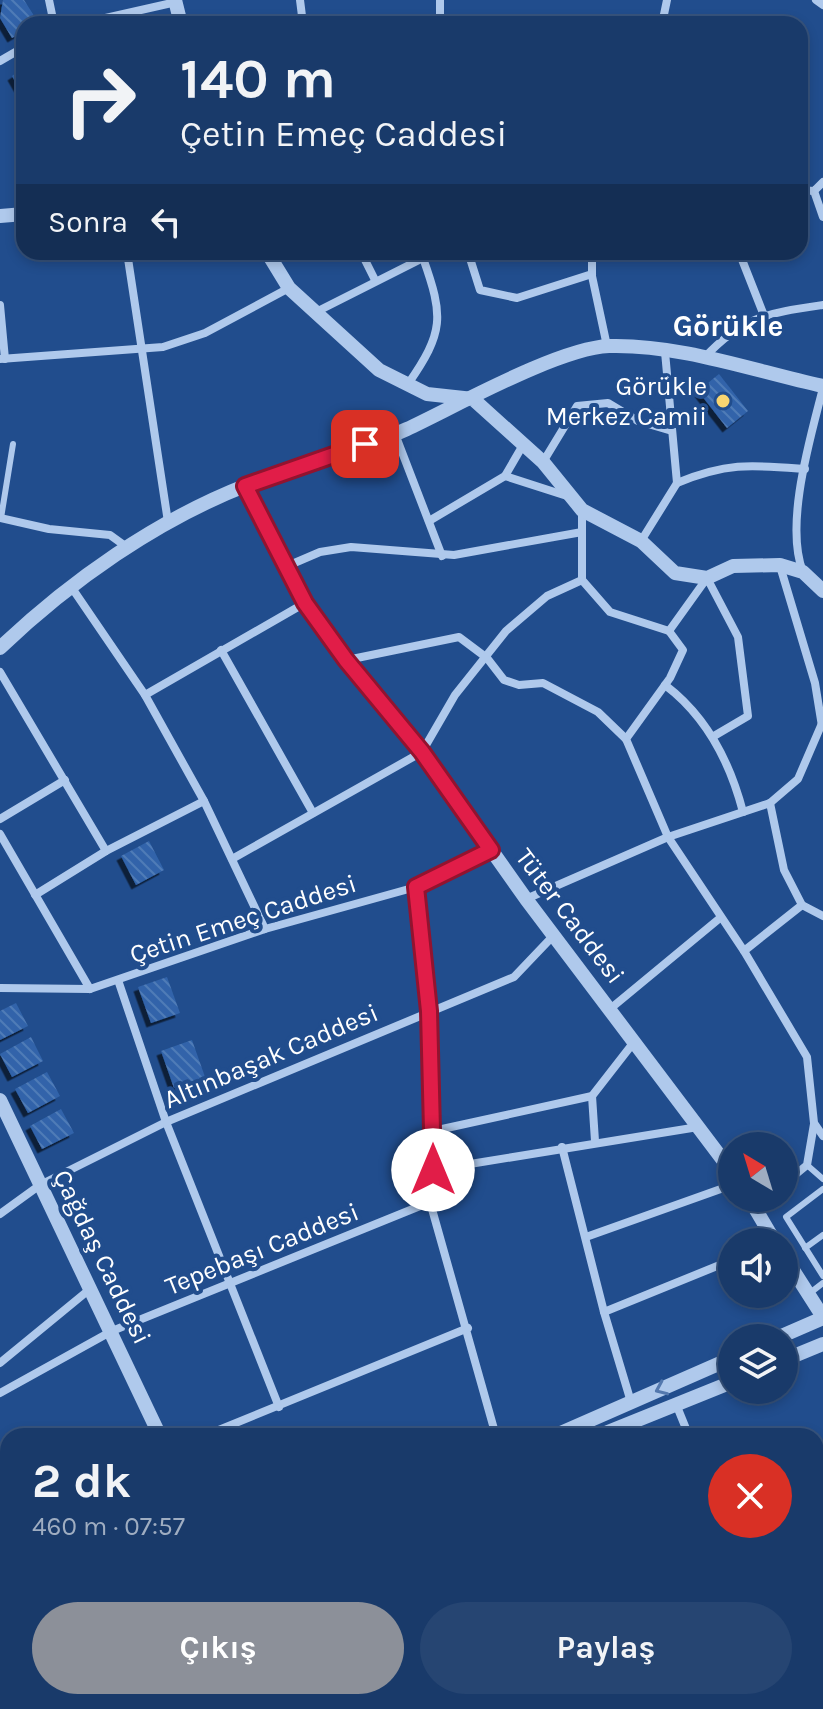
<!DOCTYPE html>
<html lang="tr">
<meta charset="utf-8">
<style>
body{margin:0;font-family:Karla,sans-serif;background:#264572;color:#f1f3f6;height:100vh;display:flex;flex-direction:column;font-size:30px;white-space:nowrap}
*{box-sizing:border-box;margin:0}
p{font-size:26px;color:#9fadc1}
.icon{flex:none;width:44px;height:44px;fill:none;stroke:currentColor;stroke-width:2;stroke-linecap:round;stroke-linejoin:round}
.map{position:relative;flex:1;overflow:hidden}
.sheet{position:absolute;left:0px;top:1428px;width:824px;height:282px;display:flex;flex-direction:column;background:#193a6a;border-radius:24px 24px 0 0;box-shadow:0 4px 12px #0003,0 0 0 2px #37547e}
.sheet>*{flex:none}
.hud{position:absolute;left:16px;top:16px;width:792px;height:244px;border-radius:24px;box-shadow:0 4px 12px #0003,0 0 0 2px #37547e;background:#193a6a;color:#f1f3f6;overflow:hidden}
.needle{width:52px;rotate:322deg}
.fabs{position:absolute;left:718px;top:1132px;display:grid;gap:16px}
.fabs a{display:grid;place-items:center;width:80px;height:80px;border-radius:50%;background:#193a6a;box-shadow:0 4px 12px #0003,0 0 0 2px #37547e;font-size:40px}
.pin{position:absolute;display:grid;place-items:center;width:68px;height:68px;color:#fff;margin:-34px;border-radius:16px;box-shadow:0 4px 12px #0006}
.me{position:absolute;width:88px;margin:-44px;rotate:0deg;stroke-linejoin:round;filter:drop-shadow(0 0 6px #0008)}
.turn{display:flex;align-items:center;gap:28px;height:168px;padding:0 32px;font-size:36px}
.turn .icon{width:104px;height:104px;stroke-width:2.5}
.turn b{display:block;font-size:56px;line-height:68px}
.then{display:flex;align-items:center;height:76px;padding:0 32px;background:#0003;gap:16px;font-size:30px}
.round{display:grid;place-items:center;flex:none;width:84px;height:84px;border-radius:42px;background:#264572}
.headline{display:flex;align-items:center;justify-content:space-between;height:136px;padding:0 32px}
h1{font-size:48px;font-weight:700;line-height:60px}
.primary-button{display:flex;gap:16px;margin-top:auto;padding:16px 32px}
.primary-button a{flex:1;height:92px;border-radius:48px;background:#8c9099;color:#fff;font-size:32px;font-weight:700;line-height:92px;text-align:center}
.primary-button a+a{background:#264572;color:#f1f3f6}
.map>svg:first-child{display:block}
.building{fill:url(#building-back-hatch);filter:url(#shadow)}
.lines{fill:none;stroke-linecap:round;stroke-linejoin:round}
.service{stroke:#afc9ec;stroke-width:6}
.minor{stroke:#afc9ec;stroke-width:8}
.tertiary{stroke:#afc9ec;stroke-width:14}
.oneway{stroke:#5378ae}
.route-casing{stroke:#92132f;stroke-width:20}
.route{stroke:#e11d48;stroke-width:14}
.poi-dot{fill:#f8d571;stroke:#214d8d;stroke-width:3}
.labels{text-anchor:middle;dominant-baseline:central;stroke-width:8;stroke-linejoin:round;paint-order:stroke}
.poi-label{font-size:26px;fill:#fff;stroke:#214d8d;text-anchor:end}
.street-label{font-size:26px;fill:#fff;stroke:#214d8d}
.quarter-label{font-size:30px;font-weight:bold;fill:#fff;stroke:#214d8d}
</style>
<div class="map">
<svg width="823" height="1709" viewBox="0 0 823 1709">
<defs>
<pattern id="building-back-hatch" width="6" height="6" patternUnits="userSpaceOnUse" patternTransform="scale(2)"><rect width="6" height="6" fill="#3164aa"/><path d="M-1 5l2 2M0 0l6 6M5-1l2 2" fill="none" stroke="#507bb7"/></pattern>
<filter id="shadow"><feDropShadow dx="-4.5" dy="4.5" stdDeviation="0" flood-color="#0009"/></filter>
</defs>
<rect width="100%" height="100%" fill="#214d8d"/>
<g class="building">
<path d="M 3,0 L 24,0 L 38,22 L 24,24 L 24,31 L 12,38 L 0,18 Z"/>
<path d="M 24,68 L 24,97 L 12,76 Z"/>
<path d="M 719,374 L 748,411 L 727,428 L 698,391 Z"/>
<path d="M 149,841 L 164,870 L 136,885 L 121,856 Z"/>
<path d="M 167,977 L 180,1013 L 151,1023 L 138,987 Z"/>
<path d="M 16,1003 L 28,1026 L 0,1040 L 0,1011 Z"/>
<path d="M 31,1037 L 43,1061 L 12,1077 L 0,1054 Z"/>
<path d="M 192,1040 L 205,1077 L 174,1088 L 161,1051 Z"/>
<path d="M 47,1072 L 60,1096 L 28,1113 L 15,1089 Z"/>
<path d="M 61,1109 L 74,1133 L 42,1149 L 30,1126 Z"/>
<path d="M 171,1702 L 189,1702 L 175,1709 Z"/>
<path d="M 266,1702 L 270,1709 L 251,1709 Z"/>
</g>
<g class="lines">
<g class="service">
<path d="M 1,518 L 13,444"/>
<path d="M 807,1165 L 823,1179"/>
<path d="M 823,1189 L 786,1217 L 823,1276"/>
<path d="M 805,1248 L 823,1235"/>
<path d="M 810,1293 L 823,1283"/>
</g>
<g class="minor">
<path d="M 49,0 L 54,24"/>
<path d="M 300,0 L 303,24"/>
<path d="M 440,0 L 440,24"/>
<path d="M 816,0 L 823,5"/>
<path d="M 79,24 L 176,2"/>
<path d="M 662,24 L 667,0"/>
<path d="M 0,61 L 24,47"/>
<path d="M 800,190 L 814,191 L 823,182"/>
<path d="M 814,191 L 823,217"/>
<path d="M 127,252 L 168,522"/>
<path d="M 361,252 L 375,280"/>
<path d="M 468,252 L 480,290 L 517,298 L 592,274"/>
<path d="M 592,252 L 592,276 L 607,346"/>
<path d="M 604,252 L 653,257 L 663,252"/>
<path d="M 739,252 L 763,313"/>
<path d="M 0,305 L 5,359"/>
<path d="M 316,312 L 423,258 L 429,252"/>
<path d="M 704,358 C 743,316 768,313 823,305"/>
<path d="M 0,359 L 163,347 L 205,333 L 289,288"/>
<path d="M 408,384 C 444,332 444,317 423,258"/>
<path d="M 395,434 L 442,556"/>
<path d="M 543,462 L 577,406 L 608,403 L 638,421 L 672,431"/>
<path d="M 505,476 L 567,496"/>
<path d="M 677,483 C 728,462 752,465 805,469"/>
<path d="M 582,510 L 582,580 L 610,612 L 669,631"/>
<path d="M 0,518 L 49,529 L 110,535 L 128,548"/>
<path d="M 429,521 L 505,476 L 523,445"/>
<path d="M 641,541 L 677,483 L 665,352"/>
<path d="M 780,566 L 815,683 L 822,726"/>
<path d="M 285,567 L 320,552 L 351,547 L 454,555 L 582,532"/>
<path d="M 803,572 C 784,524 811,436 823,388"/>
<path d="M 72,588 L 145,695 L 204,801 L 265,929"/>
<path d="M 221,650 L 313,813"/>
<path d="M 347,660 L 459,637 L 487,658 L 504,680 L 519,685 L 543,683 L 598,712 L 626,739"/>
<path d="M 0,672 L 106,851"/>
<path d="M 665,685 C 706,716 730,762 743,812"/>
<path d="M 145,695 L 305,603"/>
<path d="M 714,736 L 748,716 L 738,637 L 707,578 L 669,631 L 683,650 L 670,678 L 626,739 L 668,837 L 744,951 L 807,1057 L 814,1123 L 823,1136"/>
<path d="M 0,819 L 65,780"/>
<path d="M 0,834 L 90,989"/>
<path d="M 232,859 L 422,752 L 455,695 L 506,631 L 547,596 L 582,580"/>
<path d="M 35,895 L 106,851 L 204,801"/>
<path d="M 526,899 L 668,837 L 770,803 L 798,779 L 823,721"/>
<path d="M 802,905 L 823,916"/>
<path d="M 744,951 L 802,905 L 784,870 L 770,803"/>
<path d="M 118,980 L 166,1122 L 279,1407"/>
<path d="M 0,988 L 90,989 L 265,929 L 416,887 L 491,850"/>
<path d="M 610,1009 L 720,918"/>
<path d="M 592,1096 L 595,1141"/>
<path d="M 433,1131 L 592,1096 L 634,1042"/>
<path d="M 562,1147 L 604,1312 L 631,1402"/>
<path d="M 433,1170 L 698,1127"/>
<path d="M 784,1184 L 807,1165 L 814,1124"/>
<path d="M 430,1202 L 496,1436"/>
<path d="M 0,1214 L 40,1185 L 166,1122 L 514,977 L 554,935"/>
<path d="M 586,1237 L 732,1185"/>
<path d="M 604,1312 L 732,1260"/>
<path d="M 0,1363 L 90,1289"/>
<path d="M 0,1393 L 112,1331 L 430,1202 C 439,1097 427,991 416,887"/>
<path d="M 676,1404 L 689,1436"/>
<path d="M 204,1436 L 468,1328"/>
<path d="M 816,1510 L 823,1507"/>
<path d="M 0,1539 L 8,1534"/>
<path d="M 816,1655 L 823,1652"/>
<path d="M 551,1702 L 555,1709"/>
<path d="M 368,1709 L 385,1702"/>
<path d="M 698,1709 L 714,1702"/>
</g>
<g class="tertiary">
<path d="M 175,0 L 181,24"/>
<path d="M 0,216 L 24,214"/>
<path d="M 267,252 L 289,288 L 379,370 L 427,394 L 473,399 L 543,462 L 582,510 L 641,541 L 675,573 L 707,578 L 733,566 L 780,565 L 803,572 L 823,591"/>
<path d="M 245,486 L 305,603 L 346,660 L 422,752 L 526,899 L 732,1172"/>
<path d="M 0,648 C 70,581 157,520 247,485 C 300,464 356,452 407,429 C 456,406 559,348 609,346 C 680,344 754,371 823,386"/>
<path d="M 0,1100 L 160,1436"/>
<path d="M 749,1198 L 775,1242"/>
<path d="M 784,1256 L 823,1317"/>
<path d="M 777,1338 L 823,1318"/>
<path d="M 784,1360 L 823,1344"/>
<path d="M 554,1436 L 732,1358"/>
<path d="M 598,1436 L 732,1382"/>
<path d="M 297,1702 L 301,1709"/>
<path d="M 0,1705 L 8,1701"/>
<path d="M 42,1709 L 55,1702"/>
</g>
</g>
<defs><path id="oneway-chevron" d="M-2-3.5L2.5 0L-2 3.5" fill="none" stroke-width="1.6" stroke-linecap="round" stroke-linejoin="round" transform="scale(2)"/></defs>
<use class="oneway" href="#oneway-chevron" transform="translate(661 1389) rotate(156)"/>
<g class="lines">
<defs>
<path id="route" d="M 365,444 L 245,486 L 305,603 L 346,660 L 422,752 L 491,850 L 416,887 L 429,1011 L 433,1170"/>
</defs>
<use href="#route" class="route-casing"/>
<use href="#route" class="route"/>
</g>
<circle class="poi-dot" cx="723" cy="401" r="8"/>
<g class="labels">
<g class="poi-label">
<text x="707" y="386">Görükle<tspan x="707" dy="30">Merkez Camii</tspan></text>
</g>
<g class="street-label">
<text transform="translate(570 916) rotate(53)">Tüter Caddesi</text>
<text transform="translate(243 919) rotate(-18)">Çetin Emeç Caddesi</text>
<text transform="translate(271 1056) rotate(-23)">Altınbaşak Caddesi</text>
<text transform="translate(262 1249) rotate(-22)">Tepebaşı Caddesi</text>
<text transform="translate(102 1257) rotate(64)">Çağdaş Caddesi</text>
</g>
<g class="quarter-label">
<text x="728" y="326">Görükle</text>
</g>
</g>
</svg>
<div class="fabs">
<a><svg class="needle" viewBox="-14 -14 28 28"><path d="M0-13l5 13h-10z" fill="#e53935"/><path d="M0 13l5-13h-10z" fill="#9fadc1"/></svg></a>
<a><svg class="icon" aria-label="sound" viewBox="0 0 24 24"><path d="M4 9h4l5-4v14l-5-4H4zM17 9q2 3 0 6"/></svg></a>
<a><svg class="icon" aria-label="layers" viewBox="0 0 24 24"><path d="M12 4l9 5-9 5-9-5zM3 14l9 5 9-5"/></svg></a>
</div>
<div class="pin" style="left:365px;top:444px;background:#d93025"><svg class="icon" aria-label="arrive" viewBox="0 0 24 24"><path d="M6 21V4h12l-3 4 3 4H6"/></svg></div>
<svg class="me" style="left:433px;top:1170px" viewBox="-20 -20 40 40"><circle r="19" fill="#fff"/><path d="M0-13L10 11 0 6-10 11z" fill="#e11d48"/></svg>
<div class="hud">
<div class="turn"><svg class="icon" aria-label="right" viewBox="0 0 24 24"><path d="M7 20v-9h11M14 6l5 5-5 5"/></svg><div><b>140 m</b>Çetin Emeç Caddesi</div></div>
<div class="then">Sonra<svg class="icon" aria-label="left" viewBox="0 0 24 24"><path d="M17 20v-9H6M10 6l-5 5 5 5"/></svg></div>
</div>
<section class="sheet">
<div class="headline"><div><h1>2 dk</h1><p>460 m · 07:57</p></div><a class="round" style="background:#d93025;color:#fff"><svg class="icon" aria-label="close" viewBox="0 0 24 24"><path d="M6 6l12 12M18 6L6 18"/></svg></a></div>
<div class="primary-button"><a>Çıkış</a><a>Paylaş</a></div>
</section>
</div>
